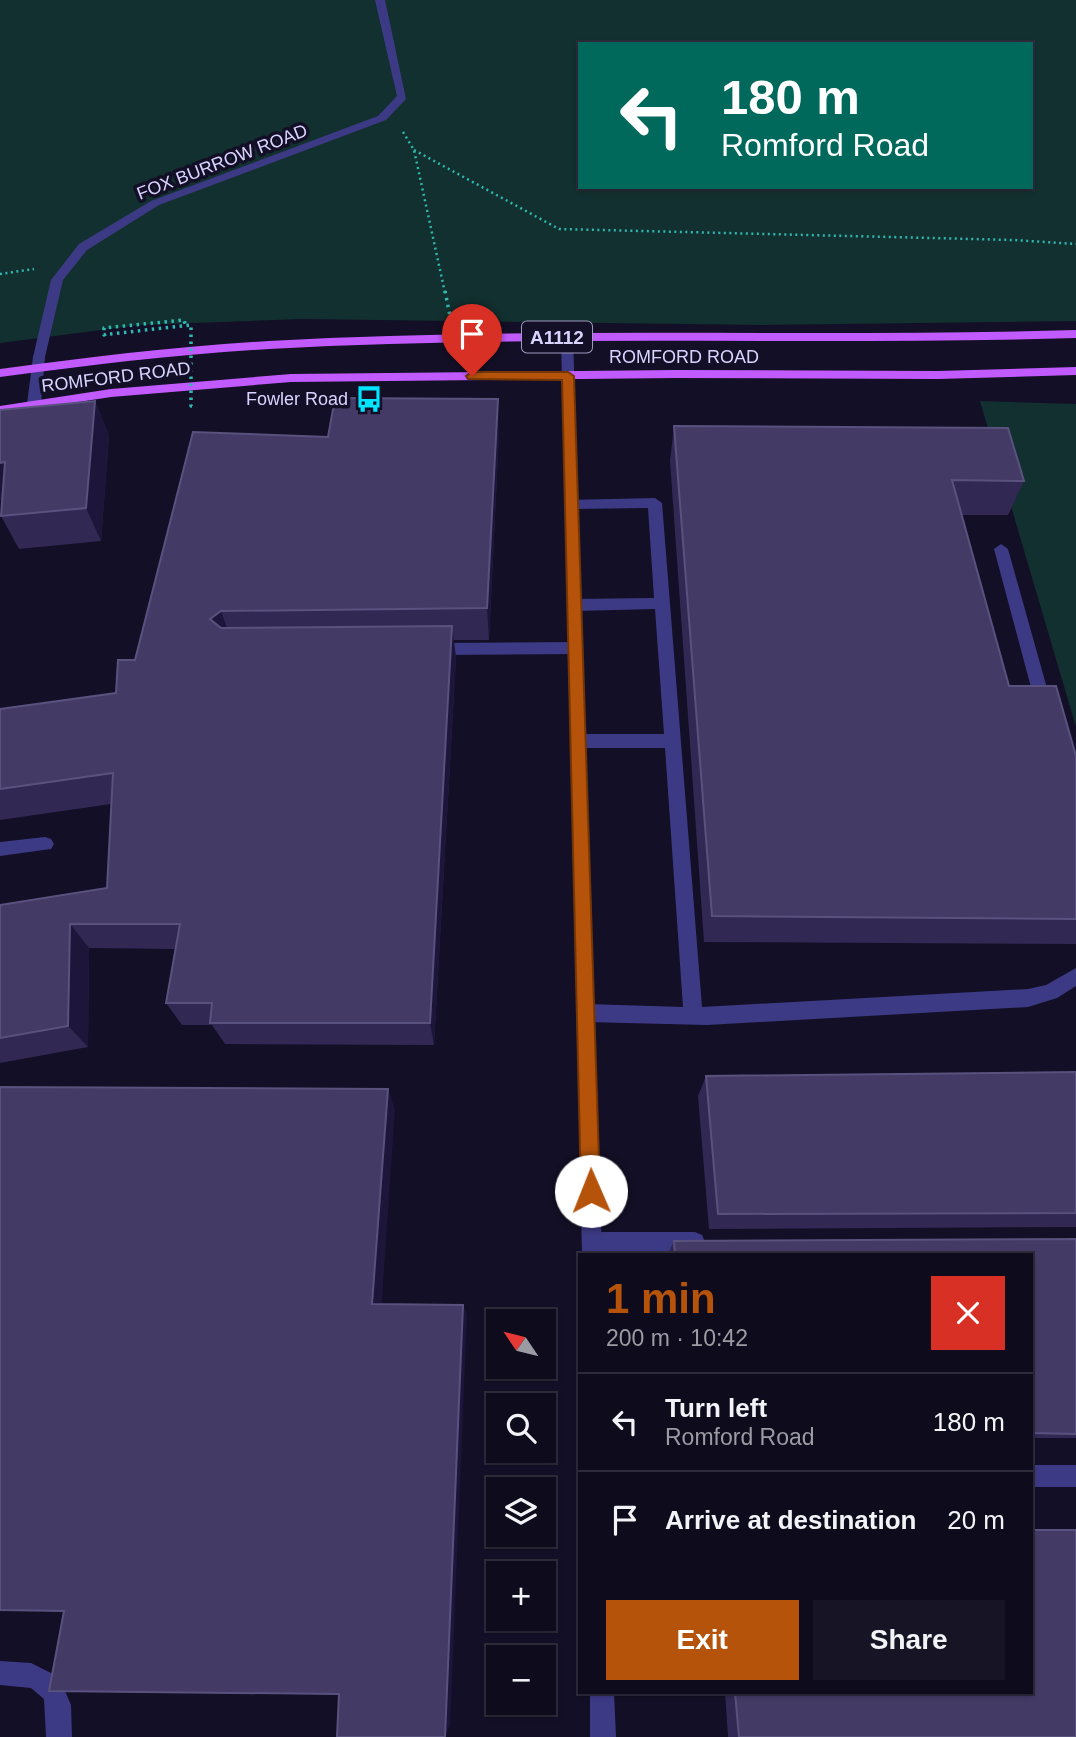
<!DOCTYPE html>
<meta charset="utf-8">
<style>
body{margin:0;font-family:Arial,sans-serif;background:#171425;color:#f1f3f6;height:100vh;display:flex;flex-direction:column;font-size:26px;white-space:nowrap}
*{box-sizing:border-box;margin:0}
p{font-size:23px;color:#9b9ba3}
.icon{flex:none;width:38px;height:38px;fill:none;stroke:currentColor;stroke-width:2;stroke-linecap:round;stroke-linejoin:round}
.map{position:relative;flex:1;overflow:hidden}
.drawer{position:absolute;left:578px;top:1253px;width:455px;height:441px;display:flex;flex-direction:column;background:#0e0b1c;border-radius:0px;box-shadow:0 2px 5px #0004,0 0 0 2px #2e2b3b}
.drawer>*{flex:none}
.banner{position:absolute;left:578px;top:42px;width:455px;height:147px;border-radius:0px;box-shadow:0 2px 5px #0004,0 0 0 2px #2e2b3b;background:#00695c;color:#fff;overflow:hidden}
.needle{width:46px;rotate:305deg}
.buttons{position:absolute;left:486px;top:1309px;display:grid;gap:14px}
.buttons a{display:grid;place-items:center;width:70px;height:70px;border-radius:0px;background:#0e0b1c;box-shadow:0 2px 5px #0004,0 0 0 2px #2e2b3b;font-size:35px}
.pin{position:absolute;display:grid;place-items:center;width:60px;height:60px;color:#fff;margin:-72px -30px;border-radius:50% 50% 50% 0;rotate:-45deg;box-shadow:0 0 7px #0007}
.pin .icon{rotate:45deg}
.me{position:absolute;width:77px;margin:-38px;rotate:359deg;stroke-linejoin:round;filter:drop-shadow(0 0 5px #0008)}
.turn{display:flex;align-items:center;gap:24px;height:147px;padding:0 28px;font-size:32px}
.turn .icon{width:91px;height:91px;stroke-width:2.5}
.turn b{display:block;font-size:49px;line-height:60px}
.round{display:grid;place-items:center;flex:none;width:74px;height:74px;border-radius:0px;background:#171425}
.summary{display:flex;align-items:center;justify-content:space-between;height:119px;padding:0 28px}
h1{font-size:42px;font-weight:700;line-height:52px;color:#b45309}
.cta{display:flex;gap:14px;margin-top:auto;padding:14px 28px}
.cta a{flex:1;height:80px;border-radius:0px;background:#b45309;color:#fff;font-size:28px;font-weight:700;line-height:80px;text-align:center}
.cta a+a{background:#171425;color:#f1f3f6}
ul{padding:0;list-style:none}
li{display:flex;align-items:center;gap:21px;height:98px;padding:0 28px;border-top:2px solid #2e2b3b}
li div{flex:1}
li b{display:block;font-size:26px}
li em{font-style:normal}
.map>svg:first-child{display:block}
.green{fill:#12302f;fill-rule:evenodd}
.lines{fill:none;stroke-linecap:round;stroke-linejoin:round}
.path-far1{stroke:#2fb8b0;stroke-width:2.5;stroke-dasharray:2 3.5;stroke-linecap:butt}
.path{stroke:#2fb8b0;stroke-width:3.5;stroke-dasharray:2.5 4.5;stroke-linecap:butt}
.lane{fill:#3d3a85;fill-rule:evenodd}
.street{fill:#3d3a85;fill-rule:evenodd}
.primary{fill:#c25bff;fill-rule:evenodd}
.path-bridge{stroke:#2fb8b0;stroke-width:3.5;stroke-dasharray:2.5 4.5;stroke-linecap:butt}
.wall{fill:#312854}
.shaded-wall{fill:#1d163a}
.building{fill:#433a66;stroke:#5a527e;stroke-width:2}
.route{fill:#b45309;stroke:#753606;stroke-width:2}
.labels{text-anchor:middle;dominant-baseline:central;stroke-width:7;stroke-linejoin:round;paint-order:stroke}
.far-street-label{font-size:18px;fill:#d9d4ff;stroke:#130f26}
.far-poi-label{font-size:18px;fill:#d9d4ff;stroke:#130f26;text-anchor:end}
.shield{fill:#130f26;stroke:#9e99be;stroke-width:2}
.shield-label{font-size:19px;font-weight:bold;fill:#d9d4ff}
</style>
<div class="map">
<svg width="1076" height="1737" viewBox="0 0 1076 1737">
<rect width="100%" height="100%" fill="#130f26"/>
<g class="green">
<path d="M 0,0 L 1076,0 L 1076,321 L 761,325 L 301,319 L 140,325 L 0,343 ZM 579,44 L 1031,44 L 1031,187 L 579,187 Z"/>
<path d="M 980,401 L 1076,404 L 1076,727 Z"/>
</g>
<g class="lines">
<g class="path-far1">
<path d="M 403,132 L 414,150 L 445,293"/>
<path d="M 414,150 L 559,229 L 1014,240 L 1076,244"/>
<path d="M 0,274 L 34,269"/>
</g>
<g class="path">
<path d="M 445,291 L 450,316"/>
<path d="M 106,334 L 104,335 L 104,328 L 184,320 L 186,327"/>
</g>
<g class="lane">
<path d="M 375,0 L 385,0 L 406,99 L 386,120 L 159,205 L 87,250 L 63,280 L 45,357 L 41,404 L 39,407 L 29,407 L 27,404 L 33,357 L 51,280 L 79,244 L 151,201 L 378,116 L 397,96 Z"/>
<path d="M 655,498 L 662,503 L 702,1007 L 1028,989 L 1046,985 L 1076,968 L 1076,986 L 1057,998 L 1028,1007 L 707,1025 L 587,1022 L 580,1019 L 578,1013 L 580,1007 L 587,1004 L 683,1007 L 665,748 L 579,748 L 573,746 L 571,741 L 573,736 L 579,734 L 664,734 L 655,609 L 575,611 L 567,605 L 575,599 L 654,598 L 648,508 L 572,509 L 567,508 L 567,500 Z"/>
<path d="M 1001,544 L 1008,549 L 1052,706 L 1044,712 L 1036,706 L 994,549 Z"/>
<path d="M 576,642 L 584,648 L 576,654 L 432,655 L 424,649 L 432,643 Z"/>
<path d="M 45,837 L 51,839 L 54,844 L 51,849 L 0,856 L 0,842 Z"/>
<path d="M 592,1232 L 695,1232 L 702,1235 L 705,1242 L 702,1249 L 695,1252 L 592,1252 L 585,1249 L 582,1242 L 585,1235 Z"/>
<rect x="1031" y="1465" width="45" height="22"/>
<path d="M 0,1661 L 31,1663 L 59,1677 L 71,1705 L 72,1737 L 46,1737 L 44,1699 L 31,1688 L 0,1685 Z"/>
</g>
<g class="street">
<path d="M 567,333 L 573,337 L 602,1255 L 582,1255 L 561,337 Z"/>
<path d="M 590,1692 L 614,1692 L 616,1737 L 590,1737 Z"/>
</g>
<g class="primary">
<path d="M 1076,330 L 1076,338 C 807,346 538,334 269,349 C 179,354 90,365 0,377 L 0,369 C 90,357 179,346 269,341 C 538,326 807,338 1076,330 Z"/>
<path d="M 1076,367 L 1076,375 L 938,379 L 676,378 L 291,382 L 111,397 L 0,414 L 0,406 L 111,389 L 291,374 L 676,370 L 938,371 Z"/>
</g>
<path class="path-bridge" d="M 110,334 L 191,325 L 191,406 L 196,406"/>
</g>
<g class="wall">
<path d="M 95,401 L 109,436 L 101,541 L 19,549 L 1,516 Z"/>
<path d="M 674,426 L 1024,481 L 1008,515 L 962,515 L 1009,686 L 1076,756 L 1076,944 L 704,942 L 670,461 Z"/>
<path d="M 499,434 L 489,640 L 454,640 L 456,658 L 434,1045 L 225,1044 L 212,1025 L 182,1025 L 166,1003 L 175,949 L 89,948 L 88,1047 L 0,1063 L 0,905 L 107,888 L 111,804 L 0,820 L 0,709 L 116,693 L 135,660 L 328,437 Z"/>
<path d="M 1076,1072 L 1076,1227 L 709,1229 L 698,1096 L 706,1076 Z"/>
<path d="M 1076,1239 L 1076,1438 L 1031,1438 L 1031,1255 L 667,1255 L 674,1241 Z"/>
<path d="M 1031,1529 L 1076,1529 L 1076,1737 L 728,1737 L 728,1736 L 725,1692 L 1031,1692 Z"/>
</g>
<g class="shaded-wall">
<path d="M 498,399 L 499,434 L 489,640 L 487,608 Z"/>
<path d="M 95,401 L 109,436 L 101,541 L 86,508 Z"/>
<path d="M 5,462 L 23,496 L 0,500 L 0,463 Z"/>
<path d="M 221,611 L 232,642 L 210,619 Z"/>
<path d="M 452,626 L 456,658 L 434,1045 L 430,1023 Z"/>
<path d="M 70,924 L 89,948 L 88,1047 L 68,1026 Z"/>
<path d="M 388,1089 L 395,1109 L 381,1314 L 372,1304 Z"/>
<path d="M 463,1305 L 467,1315 L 450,1725 L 445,1737 Z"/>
</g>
<g class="building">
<path d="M 335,398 L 498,399 L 487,608 L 221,611 L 210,619 L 221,628 L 452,626 L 430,1023 L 210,1023 L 212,1003 L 166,1003 L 180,924 L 70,924 L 68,1026 L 0,1038 L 0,905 L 107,888 L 113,773 L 0,789 L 0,709 L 116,693 L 118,660 L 135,660 L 193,432 L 328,437 Z"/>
<path d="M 95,401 L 86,508 L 1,516 L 5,462 L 0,463 L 0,410 Z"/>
<path d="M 674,426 L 1008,428 L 1024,481 L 952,480 L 1009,686 L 1056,686 L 1076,756 L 1076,919 L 712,916 Z"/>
<path d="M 1076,1072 L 1076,1213 L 718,1214 L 706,1076 Z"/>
<path d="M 0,1087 L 388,1089 L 372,1304 L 463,1305 L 445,1737 L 337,1737 L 339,1694 L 49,1691 L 64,1611 L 0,1610 Z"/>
<path d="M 1076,1239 L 1076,1434 L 1031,1433 L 1031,1255 L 675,1255 L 674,1241 Z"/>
<path d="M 1031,1530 L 1076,1530 L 1076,1737 L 739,1737 L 735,1692 L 1031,1692 Z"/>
</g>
<path class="route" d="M 472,372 L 568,372 L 574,376 L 600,1191 L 597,1198 L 591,1200 L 584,1198 L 581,1191 L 562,380 L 468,379 L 466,376 Z"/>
<defs>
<symbol id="bus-bare" viewBox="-9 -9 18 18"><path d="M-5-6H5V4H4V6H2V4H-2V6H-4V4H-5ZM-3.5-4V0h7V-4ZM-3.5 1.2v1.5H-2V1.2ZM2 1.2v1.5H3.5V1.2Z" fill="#00e5ff" stroke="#130f26" stroke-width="2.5" paint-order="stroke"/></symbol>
</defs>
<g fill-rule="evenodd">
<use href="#bus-bare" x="350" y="380" width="38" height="38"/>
</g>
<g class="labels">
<g class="far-street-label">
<text transform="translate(222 162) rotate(-21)">FOX BURROW ROAD</text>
<text x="684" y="357">ROMFORD ROAD</text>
<text transform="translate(116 377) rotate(-7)">ROMFORD ROAD</text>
</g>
<g class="far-poi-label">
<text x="348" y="399">Fowler Road</text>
</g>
<rect class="shield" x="522" y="321.5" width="70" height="31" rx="5"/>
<g class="shield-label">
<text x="557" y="337">A1112</text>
</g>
</g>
</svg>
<div class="buttons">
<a><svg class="needle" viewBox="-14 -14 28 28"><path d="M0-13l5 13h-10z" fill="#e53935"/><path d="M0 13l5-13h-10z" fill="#9b9ba3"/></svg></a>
<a><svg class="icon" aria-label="search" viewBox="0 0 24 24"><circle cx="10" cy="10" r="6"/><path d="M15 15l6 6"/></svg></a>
<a><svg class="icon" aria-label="layers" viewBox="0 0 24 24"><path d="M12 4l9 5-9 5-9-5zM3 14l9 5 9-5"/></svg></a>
<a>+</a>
<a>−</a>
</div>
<div class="pin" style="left:472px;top:376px;background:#d93025"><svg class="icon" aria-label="arrive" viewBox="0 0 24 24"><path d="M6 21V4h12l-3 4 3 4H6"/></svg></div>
<svg class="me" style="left:591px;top:1191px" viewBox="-20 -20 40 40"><circle r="19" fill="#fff"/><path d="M0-13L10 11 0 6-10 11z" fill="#b45309"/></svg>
<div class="banner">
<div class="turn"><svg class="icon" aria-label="left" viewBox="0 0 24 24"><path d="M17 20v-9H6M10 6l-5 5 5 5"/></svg><div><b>180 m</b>Romford Road</div></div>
</div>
<section class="drawer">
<div class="summary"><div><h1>1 min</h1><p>200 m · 10:42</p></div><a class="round" style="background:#d93025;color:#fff"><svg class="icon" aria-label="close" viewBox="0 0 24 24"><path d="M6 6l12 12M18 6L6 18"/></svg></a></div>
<ul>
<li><svg class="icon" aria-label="left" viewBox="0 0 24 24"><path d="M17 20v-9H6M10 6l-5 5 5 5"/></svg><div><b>Turn left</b><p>Romford Road</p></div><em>180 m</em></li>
<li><svg class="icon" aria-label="arrive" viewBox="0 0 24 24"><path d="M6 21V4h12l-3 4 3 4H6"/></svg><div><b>Arrive at destination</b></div><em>20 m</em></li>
</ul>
<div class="cta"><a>Exit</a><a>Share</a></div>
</section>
</div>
